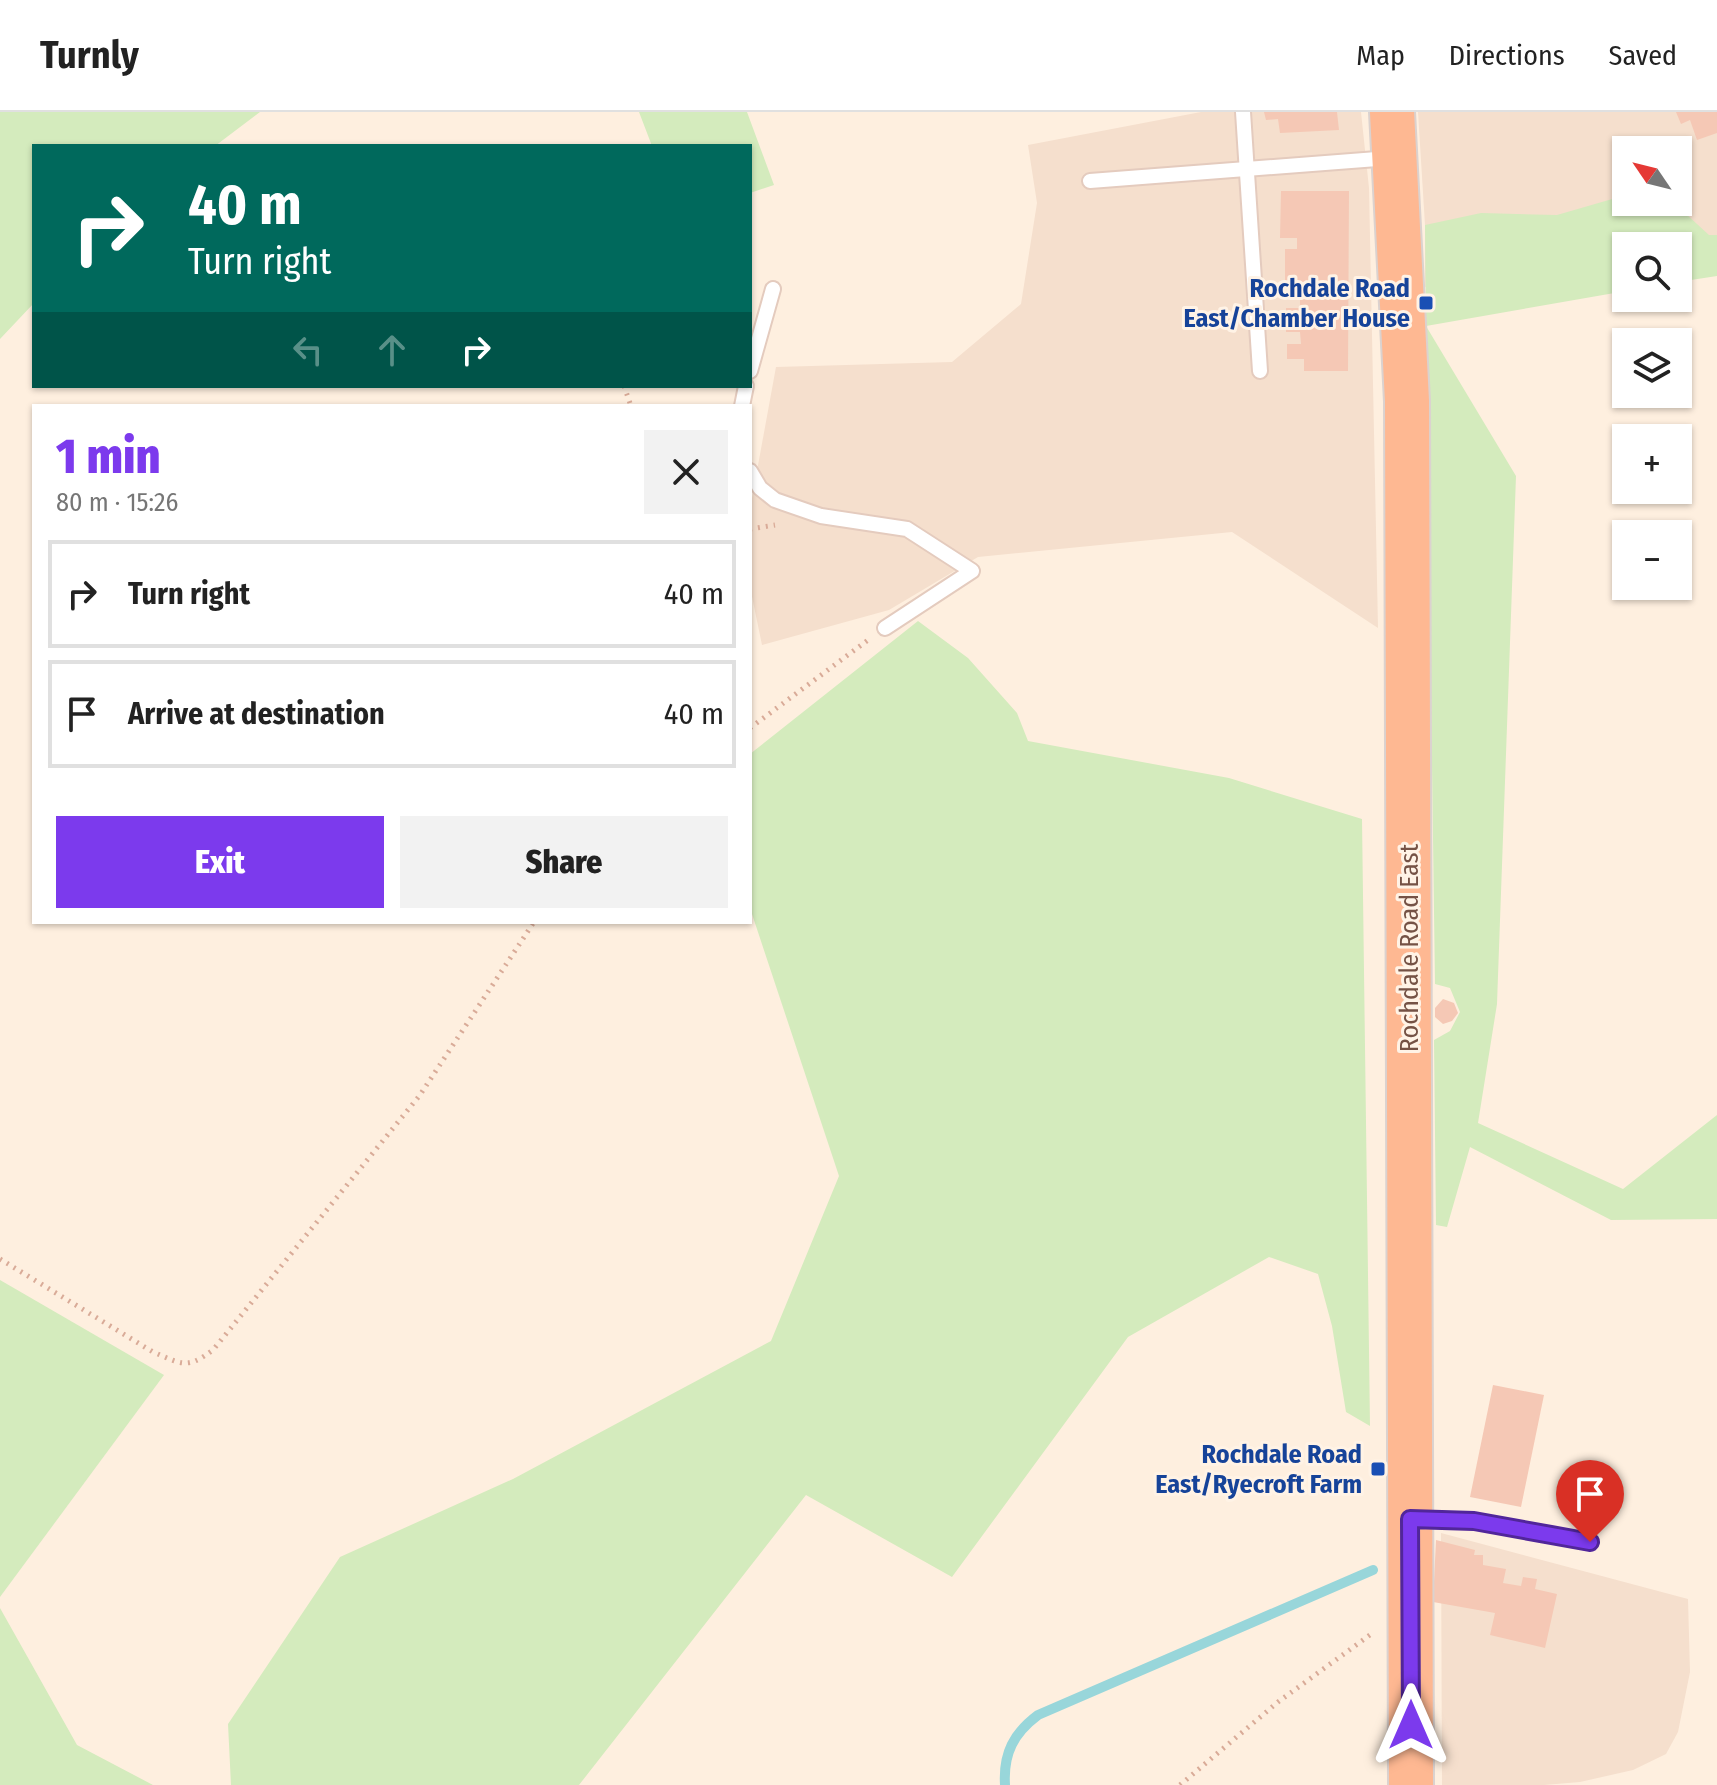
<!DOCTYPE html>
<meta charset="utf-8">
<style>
body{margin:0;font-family:"Fira Sans Condensed",sans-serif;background:#f2f2f2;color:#222;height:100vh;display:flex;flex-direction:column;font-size:30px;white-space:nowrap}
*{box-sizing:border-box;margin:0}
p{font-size:26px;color:#767676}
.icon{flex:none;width:44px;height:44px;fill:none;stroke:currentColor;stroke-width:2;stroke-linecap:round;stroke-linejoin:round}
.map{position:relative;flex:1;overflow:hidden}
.side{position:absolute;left:32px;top:292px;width:720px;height:520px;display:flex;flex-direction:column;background:#fff;border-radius:0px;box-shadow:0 2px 6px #0004}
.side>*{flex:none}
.hud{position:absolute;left:32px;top:32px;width:720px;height:244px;border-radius:0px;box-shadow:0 2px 6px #0004;background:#00695c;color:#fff;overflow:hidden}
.needle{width:52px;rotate:305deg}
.controls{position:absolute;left:1612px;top:24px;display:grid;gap:16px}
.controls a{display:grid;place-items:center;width:80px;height:80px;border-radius:0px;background:#fff;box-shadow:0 2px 6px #0004;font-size:40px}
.pin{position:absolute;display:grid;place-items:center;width:68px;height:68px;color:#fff;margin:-82px -34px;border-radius:50% 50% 50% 0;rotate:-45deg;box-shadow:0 0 8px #0007}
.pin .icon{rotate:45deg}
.me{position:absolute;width:88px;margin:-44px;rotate:0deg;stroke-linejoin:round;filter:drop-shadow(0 0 6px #0008)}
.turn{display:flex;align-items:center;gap:28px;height:168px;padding:0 24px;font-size:36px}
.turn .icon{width:104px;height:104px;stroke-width:2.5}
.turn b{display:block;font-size:56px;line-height:68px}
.lanes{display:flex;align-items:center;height:76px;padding:0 24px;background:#0003;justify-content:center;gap:40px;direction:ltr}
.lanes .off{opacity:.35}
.round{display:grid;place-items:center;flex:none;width:84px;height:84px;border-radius:0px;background:#f2f2f2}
.summary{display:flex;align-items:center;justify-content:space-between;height:136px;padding:0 24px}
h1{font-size:48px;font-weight:800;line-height:60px;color:#7c3aed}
.button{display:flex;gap:16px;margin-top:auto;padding:16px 24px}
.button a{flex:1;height:92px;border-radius:0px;background:#7c3aed;color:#fff;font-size:32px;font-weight:800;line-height:92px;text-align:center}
.button a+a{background:#f2f2f2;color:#222}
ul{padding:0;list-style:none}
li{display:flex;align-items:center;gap:24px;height:108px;margin:0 16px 12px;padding:0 8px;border:4px solid #e0e0e0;border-radius:0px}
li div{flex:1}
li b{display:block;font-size:30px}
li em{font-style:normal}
header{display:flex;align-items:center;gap:48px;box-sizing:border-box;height:112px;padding:0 40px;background:#fff;border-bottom:2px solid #e0e0e0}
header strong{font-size:38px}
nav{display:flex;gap:44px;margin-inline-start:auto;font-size:28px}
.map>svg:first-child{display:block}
.residential{fill:#f5dfcd;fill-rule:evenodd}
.green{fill:#d4ebbd}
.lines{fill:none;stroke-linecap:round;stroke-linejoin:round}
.stream{stroke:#98d6da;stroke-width:10}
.building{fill:#f5c8b5}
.service-casing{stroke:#e4cbbe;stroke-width:18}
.trunk-casing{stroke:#dbd2cf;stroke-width:48}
.path{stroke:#d9ab98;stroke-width:5;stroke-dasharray:2 6;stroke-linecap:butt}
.service{stroke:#fff;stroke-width:14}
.trunk{stroke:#feb892;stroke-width:44}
.route-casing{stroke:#51269a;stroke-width:20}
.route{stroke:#7c3aed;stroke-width:14}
.transit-dot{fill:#1a4fb4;stroke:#fff3e6;stroke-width:3}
.labels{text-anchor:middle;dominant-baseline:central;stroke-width:6;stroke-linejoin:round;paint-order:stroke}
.transit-label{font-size:26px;font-weight:bold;fill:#164399;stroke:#fff3e6;text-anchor:end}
.street-label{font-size:26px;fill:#755245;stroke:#fff3e6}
</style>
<header>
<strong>Turnly</strong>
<nav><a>Map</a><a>Directions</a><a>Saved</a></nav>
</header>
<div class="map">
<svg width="1717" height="1673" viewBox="0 0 1717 1673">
<rect width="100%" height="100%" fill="#feefdf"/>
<g class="residential">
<path d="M 1201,0 L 1361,0 L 1369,76 L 1378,516 L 1232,420 L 978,445 L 889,498 L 762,533 L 750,475 L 750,397 L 776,255 L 952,250 L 1021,192 L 1037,91 L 1028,33 Z"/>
<path d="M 1418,0 L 1717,0 L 1717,128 L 1678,134 L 1626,134 L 1425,175 L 1425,113 ZM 1626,38 L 1678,38 L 1678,90 L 1626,90 Z"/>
<path d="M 1441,1421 L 1688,1487 L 1690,1560 L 1678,1620 L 1666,1642 L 1633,1658 L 1580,1670 L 1544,1673 L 1442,1673 Z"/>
</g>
<g class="green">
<path d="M 0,0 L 260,0 L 215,34 L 34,34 L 34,191 L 0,227 Z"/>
<path d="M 639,0 L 747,0 L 774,73 L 750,81 L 750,34 L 652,34 Z"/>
<path d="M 1626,83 L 1626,90 L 1673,90 L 1709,123 L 1717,123 L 1717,164 L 1678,170 L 1678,134 L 1626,134 L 1626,179 L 1426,214 L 1516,364 L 1497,892 L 1478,1011 L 1623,1077 L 1717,1003 L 1717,1107 L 1611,1108 L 1470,1035 L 1447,1115 L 1436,1113 L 1434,928 L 1450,919 L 1460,900 L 1450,876 L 1435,872 L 1426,214 L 1425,113 L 1481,101 L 1557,103 Z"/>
<path d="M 918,509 L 968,546 L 1017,601 L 1028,629 L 1229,666 L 1362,707 L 1370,1314 L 1346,1300 L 1332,1214 L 1318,1162 L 1269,1145 L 1128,1225 L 952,1465 L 806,1383 L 579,1673 L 231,1673 L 228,1612 L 340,1445 L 513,1367 L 771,1229 L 839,1064 L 750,796 L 750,642 Z"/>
<path d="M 0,1168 L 164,1263 L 0,1485 Z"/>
<path d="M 0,1496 L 77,1633 L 153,1673 L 0,1673 Z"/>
</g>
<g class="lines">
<path class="stream" d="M 1005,1673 C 1003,1641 1014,1621 1038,1603 L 1373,1458"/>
</g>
<g class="building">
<path d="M 1264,0 L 1337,0 L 1339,18 L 1280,21 L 1278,7 L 1266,8 Z"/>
<path d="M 1676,0 L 1717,0 L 1717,21 L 1697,28 L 1690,8 L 1681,12 Z"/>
<path d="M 1281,79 L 1349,79 L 1348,259 L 1304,259 L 1304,247 L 1287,247 L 1287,232 L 1301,232 L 1300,220 L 1286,220 L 1286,196 L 1300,196 L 1300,171 L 1285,171 L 1285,137 L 1297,137 L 1297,126 L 1280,126 Z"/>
<path d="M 1443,887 L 1454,891 L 1458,901 L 1452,909 L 1443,912 L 1435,905 L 1435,896 Z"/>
<path d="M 1493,1273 L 1544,1283 L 1521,1395 L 1470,1385 Z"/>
<path d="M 1436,1428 L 1475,1438 L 1474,1443 L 1483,1443 L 1483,1453 L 1506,1457 L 1503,1471 L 1521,1474 L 1523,1465 L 1537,1467 L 1535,1477 L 1557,1482 L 1545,1536 L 1490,1523 L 1495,1501 L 1433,1490 Z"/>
</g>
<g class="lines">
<defs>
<g id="service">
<path d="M 1243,0 L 1260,259"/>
<path d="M 1090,69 L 1390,46"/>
<path d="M 750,259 L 773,177"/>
<path d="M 742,294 L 746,274"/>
<path d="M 750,359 L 760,376 L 775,388 L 821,404 L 907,417 L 972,459 L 885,516"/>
<path d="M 1414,1407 L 1474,1409 L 1590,1430"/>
</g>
<path id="trunk" d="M 1392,0 L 1407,289 L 1411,1673"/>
</defs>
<use href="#service" class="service-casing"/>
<use href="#trunk" class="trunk-casing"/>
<g class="path">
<path d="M 624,274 L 631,294"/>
<path d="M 750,417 L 775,413"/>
<path d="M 750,616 L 868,528"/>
<path d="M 0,1147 L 153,1240 C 182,1252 186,1258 213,1238 L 420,983 L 534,810"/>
<path d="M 1180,1673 L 1278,1590 L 1374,1520"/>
</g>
<use href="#service" class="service"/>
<use href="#trunk" class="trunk"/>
</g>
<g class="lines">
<defs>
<path id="route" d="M 1411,1613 L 1410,1407 L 1474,1409 L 1590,1430"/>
</defs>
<use href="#route" class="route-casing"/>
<use href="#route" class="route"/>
</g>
<g class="transit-dot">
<rect x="1418" y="183" width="16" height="16" rx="4"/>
<rect x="1370" y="1349" width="16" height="16" rx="4"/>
</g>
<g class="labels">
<g class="transit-label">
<text x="1410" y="176">Rochdale Road<tspan x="1410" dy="30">East/Chamber House</tspan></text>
<text x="1362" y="1342">Rochdale Road<tspan x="1362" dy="30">East/Ryecroft Farm</tspan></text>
</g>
<g class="street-label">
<text transform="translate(1409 836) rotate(-90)">Rochdale Road East</text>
</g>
</g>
</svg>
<div class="controls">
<a><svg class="needle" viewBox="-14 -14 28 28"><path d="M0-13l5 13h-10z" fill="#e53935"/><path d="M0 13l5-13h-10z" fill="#767676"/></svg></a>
<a><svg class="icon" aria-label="search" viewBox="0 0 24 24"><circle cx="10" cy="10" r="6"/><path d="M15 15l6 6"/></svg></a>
<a><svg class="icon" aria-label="layers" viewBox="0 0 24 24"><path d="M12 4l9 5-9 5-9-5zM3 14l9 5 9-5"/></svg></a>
<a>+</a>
<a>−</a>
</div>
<div class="pin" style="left:1590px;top:1430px;background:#d93025"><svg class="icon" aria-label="arrive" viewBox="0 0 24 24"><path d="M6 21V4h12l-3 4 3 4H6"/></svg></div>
<svg class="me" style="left:1411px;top:1613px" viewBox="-20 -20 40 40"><path d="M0-17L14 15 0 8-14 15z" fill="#7c3aed" stroke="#fff" stroke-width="4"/></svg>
<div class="hud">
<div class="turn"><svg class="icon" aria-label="right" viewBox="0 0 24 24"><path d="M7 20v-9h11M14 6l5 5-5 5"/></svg><div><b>40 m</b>Turn right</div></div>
<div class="lanes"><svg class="icon off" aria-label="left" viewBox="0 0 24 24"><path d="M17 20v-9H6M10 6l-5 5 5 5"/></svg><svg class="icon off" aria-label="ahead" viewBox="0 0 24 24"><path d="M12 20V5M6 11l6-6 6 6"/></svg><svg class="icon" aria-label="right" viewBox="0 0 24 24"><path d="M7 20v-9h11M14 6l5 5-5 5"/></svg></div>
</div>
<section class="side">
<div class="summary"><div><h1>1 min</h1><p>80 m · 15:26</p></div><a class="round"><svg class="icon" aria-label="close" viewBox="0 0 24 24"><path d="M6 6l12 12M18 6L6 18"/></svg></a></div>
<ul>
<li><svg class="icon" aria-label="right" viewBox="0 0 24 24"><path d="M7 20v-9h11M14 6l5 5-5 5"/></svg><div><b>Turn right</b></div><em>40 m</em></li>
<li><svg class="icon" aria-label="arrive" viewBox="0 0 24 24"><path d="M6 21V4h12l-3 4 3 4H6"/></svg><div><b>Arrive at destination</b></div><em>40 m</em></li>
</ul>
<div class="button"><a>Exit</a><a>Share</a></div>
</section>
</div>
